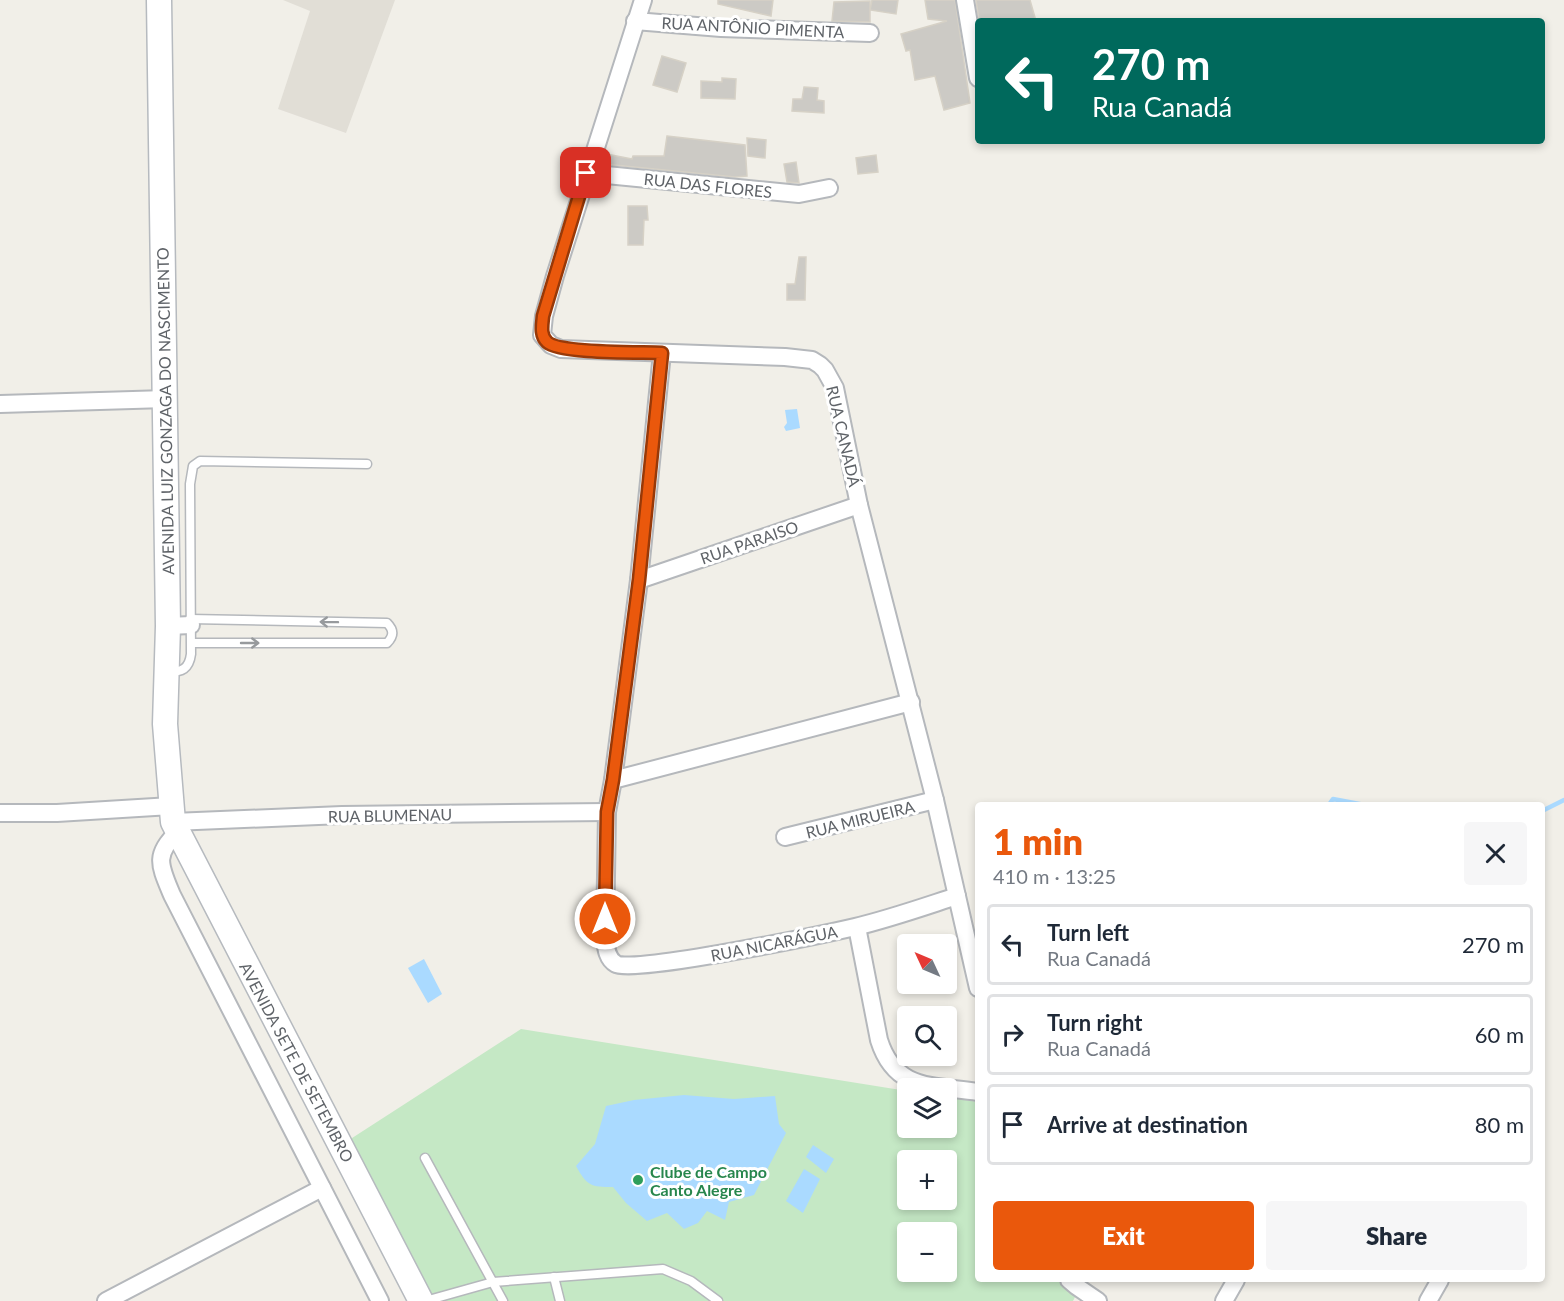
<!DOCTYPE html>
<meta charset="utf-8">
<style>
body{margin:0;font-family:Lato,sans-serif;background:#f6f6f7;color:#1f2937;height:100vh;display:flex;flex-direction:column;font-size:22px;white-space:nowrap}
*{box-sizing:border-box;margin:0}
p{font-size:20px;color:#747a83}
.icon{flex:none;width:33px;height:33px;fill:none;stroke:currentColor;stroke-width:2;stroke-linecap:round;stroke-linejoin:round}
.map{position:relative;flex:1;overflow:hidden}
.sheet{position:absolute;left:975px;top:802px;width:570px;height:480px;display:flex;flex-direction:column;background:#fff;border-radius:6px;box-shadow:0 3px 9px #0003}
.sheet>*{flex:none}
.banner{position:absolute;left:975px;top:18px;width:570px;height:126px;border-radius:6px;box-shadow:0 3px 9px #0003;background:#00695c;color:#fff;overflow:hidden}
.needle{width:39px;rotate:314deg}
.controls{position:absolute;left:897px;top:934px;display:grid;gap:12px}
.controls a{display:grid;place-items:center;width:60px;height:60px;border-radius:6px;background:#fff;box-shadow:0 3px 9px #0003;font-size:30px}
.pin{position:absolute;display:grid;place-items:center;width:51px;height:51px;color:#fff;margin:-26px;border-radius:12px;box-shadow:0 3px 9px #0006}
.me{position:absolute;width:66px;margin:-33px;rotate:0deg;stroke-linejoin:round;filter:drop-shadow(0 0 4px #0008)}
.turn{display:flex;align-items:center;gap:21px;height:126px;padding:0 18px;font-size:27px}
.turn .icon{width:78px;height:78px;stroke-width:2.5}
.turn b{display:block;font-size:42px;line-height:51px}
.round{display:grid;place-items:center;flex:none;width:63px;height:63px;border-radius:6px;background:#f6f6f7}
.summary{display:flex;align-items:center;justify-content:space-between;height:102px;padding:0 18px}
h1{font-size:36px;font-weight:800;line-height:45px;color:#ea580c}
.primary-button{display:flex;gap:12px;margin-top:auto;padding:12px 18px}
.primary-button a{flex:1;height:69px;border-radius:6px;background:#ea580c;color:#fff;font-size:24px;font-weight:800;line-height:69px;text-align:center}
.primary-button a+a{background:#f6f6f7;color:#1f2937}
ul{padding:0;list-style:none}
li{display:flex;align-items:center;gap:18px;height:81px;margin:0 12px 9px;padding:0 6px;border:3px solid #e0e1e3;border-radius:6px}
li div{flex:1}
li b{display:block;font-size:22px}
li em{font-style:normal}
.map>svg:first-child{display:block}
.education{fill:#e1ded6}
.green{fill:#c5e8c5;fill-rule:evenodd}
.water{fill:#aadaff}
.lines{fill:none;stroke-linecap:round;stroke-linejoin:round}
.stream{stroke:#aadaff;stroke-width:4.5}
.building{fill:#cccac5;stroke:#d6d1c6;stroke-width:1.5}
.service-casing{stroke:#b5b8bc;stroke-width:11}
.minor-casing{stroke:#b5b8bc;stroke-width:20}
.secondary-casing{stroke:#b6babf;stroke-width:27}
.service{stroke:#fff;stroke-width:8}
.minor{stroke:#fff;stroke-width:16}
.secondary{stroke:#fff;stroke-width:24}
.oneway{stroke:#979a9d}
.route-casing{stroke:#983908;stroke-width:15}
.route{stroke:#ea580c;stroke-width:10}
.leisure-dot{fill:#2e9e5b;stroke:#fff;stroke-width:2}
.labels{text-anchor:middle;dominant-baseline:central;stroke-width:6;stroke-linejoin:round;paint-order:stroke}
.street-label{font-size:16px;fill:#5f6368;stroke:#fff}
.leisure-label{font-size:16px;font-weight:bold;fill:#27864d;stroke:#fff;text-anchor:start}
</style>
<div class="map">
<svg width="1564" height="1301" viewBox="0 0 1564 1301">
<rect width="100%" height="100%" fill="#f1efe8"/>
<path class="education" d="M 283,0 L 395,0 L 346,133 L 278,109 L 310,11 Z"/>
<path class="green" d="M 521,1029 L 907,1091 L 908,1128 L 946,1128 L 947,1097 L 978,1102 L 978,1280 L 1059,1280 L 1076,1295 L 1073,1301 L 430,1301 L 349,1140 ZM 908,1161 L 946,1161 L 946,1200 L 908,1200 ZM 908,1233 L 946,1233 L 946,1272 L 908,1272 Z"/>
<g class="water">
<path d="M 797,409 L 800,428 L 786,431 L 784,427 L 787,423 L 785,410 Z"/>
<path d="M 424,959 L 442,994 L 428,1003 L 408,968 Z"/>
<path d="M 684,1095 L 734,1099 L 775,1096 L 779,1124 L 786,1133 L 754,1195 L 729,1202 L 725,1220 L 707,1211 L 698,1223 L 684,1229 L 667,1213 L 647,1221 L 626,1203 L 613,1187 C 591,1187 587,1186 576,1166 L 595,1144 L 606,1106 L 634,1100 Z"/>
<path d="M 813,1145 L 834,1159 L 826,1173 L 806,1157 Z"/>
<path d="M 804,1169 L 820,1179 L 803,1213 L 786,1201 Z"/>
</g>
<g class="lines">
<g class="stream">
<path d="M 1328,806 L 1333,799 L 1370,806"/>
<path d="M 1542,811 L 1564,800"/>
</g>
</g>
<g class="building">
<path d="M 718,0 L 773,0 L 771,16 L 718,4 Z"/>
<path d="M 872,0 L 898,0 L 896,14 L 870,10 Z"/>
<path d="M 925,0 L 955,0 L 970,103 L 944,110 L 935,76 L 915,80 L 910,50 L 906,51 L 901,34 L 947,21 L 928,19 Z"/>
<path d="M 976,0 L 1030,0 L 1036,21 L 979,21 Z"/>
<path d="M 870,1 L 870,22 L 832,21 L 834,2 Z"/>
<path d="M 662,56 L 686,63 L 677,92 L 653,85 Z"/>
<path d="M 722,78 L 736,79 L 735,99 L 701,98 L 701,81 L 722,82 Z"/>
<path d="M 804,87 L 818,88 L 817,100 L 824,101 L 824,113 L 792,111 L 793,99 L 802,99 Z"/>
<path d="M 667,136 L 745,145 L 747,176 L 735,177 L 604,164 L 606,154 L 632,159 L 633,156 L 664,156 Z"/>
<path d="M 747,138 L 766,140 L 765,158 L 748,156 Z"/>
<path d="M 876,155 L 878,172 L 858,174 L 856,158 Z"/>
<path d="M 796,162 L 799,183 L 787,182 L 784,164 Z"/>
<path d="M 628,206 L 647,206 L 648,220 L 644,220 L 643,245 L 628,245 Z"/>
<path d="M 799,257 L 806,257 L 805,300 L 787,300 L 787,284 L 795,284 Z"/>
</g>
<g class="lines">
<defs>
<g id="service">
<path d="M 190,619 L 387,623 C 394,630 394,636 387,643 L 192,643"/>
<path d="M 168,672 C 182,672 189,669 191,654 L 190,484 L 193,466 L 200,461 L 367,464"/>
<path d="M 425,1158 L 503,1301"/>
<path d="M 554,1277 L 560,1301"/>
<path d="M 425,1301 L 493,1282 L 663,1269 L 691,1281 L 718,1301"/>
</g>
<g id="minor">
<path d="M 643,0 L 555,276 L 544,316 L 542,335 L 551,345 L 561,349 L 785,357 L 812,360 L 820,365 L 825,370 L 835,388 L 859,505 L 935,800 L 978,988"/>
<path d="M 965,0 L 978,78"/>
<path d="M 635,21 L 721,28 L 870,33"/>
<path d="M 586,173 L 799,194 L 829,188"/>
<path d="M 662,353 L 639,580 L 613,780 L 607,812 L 605,939 C 606,948 607,959 616,964 C 632,974 825,934 855,927 C 889,919 923,907 957,896"/>
<path d="M 0,404 L 166,399"/>
<path d="M 639,580 L 859,505"/>
<path d="M 168,626 L 191,625"/>
<path d="M 613,780 L 911,702"/>
<path d="M 0,813 L 57,813 L 171,806"/>
<path d="M 173,822 L 342,815 L 607,812"/>
<path d="M 178,832 C 153,855 160,866 172,895 L 380,1301"/>
<path d="M 785,837 L 935,800"/>
<path d="M 857,927 L 879,1040 C 895,1091 932,1085 978,1092"/>
<path d="M 1069,1280 L 1076,1286 L 1098,1301"/>
<path d="M 106,1301 L 322,1188"/>
<path d="M 1224,1301 L 1236,1280"/>
<path d="M 1428,1301 L 1440,1280"/>
</g>
<path id="secondary" d="M 159,0 L 168,626 L 165,724 L 173,822 L 421,1301"/>
</defs>
<use href="#service" class="service-casing"/>
<use href="#minor" class="minor-casing"/>
<use href="#secondary" class="secondary-casing"/>
<use href="#service" class="service"/>
<use href="#minor" class="minor"/>
<use href="#secondary" class="secondary"/>
</g>
<defs><path id="oneway-shaft" d="M-6 0H5M1.5-3L5.5 0L1.5 3" fill="none" stroke-width="1.6" stroke-linecap="round" stroke-linejoin="round" transform="scale(1.5)"/></defs>
<g class="oneway">
<use href="#oneway-shaft" transform="translate(329 622) rotate(-179)"/>
<use href="#oneway-shaft" transform="translate(250 643)"/>
</g>
<g class="lines">
<defs>
<path id="route" d="M 586,173 L 543,316 C 542,326 540,335 547,342 C 560,354 641,352 662,353 L 639,580 L 613,780 L 607,812 L 605,919"/>
</defs>
<use href="#route" class="route-casing"/>
<use href="#route" class="route"/>
</g>
<circle class="leisure-dot" cx="638" cy="1180" r="6"/>
<g class="labels">
<g class="street-label">
<text transform="translate(753 27) rotate(3)">RUA ANTÔNIO PIMENTA</text>
<text transform="translate(708 185) rotate(6)">RUA DAS FLORES</text>
<text transform="translate(165 411) rotate(-91)">AVENIDA LUIZ GONZAGA DO NASCIMENTO</text>
<text transform="translate(844 436) rotate(77)">RUA CANADÁ</text>
<text transform="translate(749 542) rotate(-19)">RUA PARAISO</text>
<text transform="translate(390 815) rotate(-1)">RUA BLUMENAU</text>
<text transform="translate(860 819) rotate(-14)">RUA MIRUEIRA</text>
<text transform="translate(774 943) rotate(-11)">RUA NICARÁGUA</text>
<text transform="translate(297 1062) rotate(62)">AVENIDA SETE DE SETEMBRO</text>
</g>
<g class="leisure-label">
<text x="650" y="1171">Clube de Campo<tspan x="650" dy="18">Canto Alegre</tspan></text>
</g>
</g>
</svg>
<div class="controls">
<a><svg class="needle" viewBox="-14 -14 28 28"><path d="M0-13l5 13h-10z" fill="#e53935"/><path d="M0 13l5-13h-10z" fill="#747a83"/></svg></a>
<a><svg class="icon" aria-label="search" viewBox="0 0 24 24"><circle cx="10" cy="10" r="6"/><path d="M15 15l6 6"/></svg></a>
<a><svg class="icon" aria-label="layers" viewBox="0 0 24 24"><path d="M12 4l9 5-9 5-9-5zM3 14l9 5 9-5"/></svg></a>
<a>+</a>
<a>−</a>
</div>
<div class="pin" style="left:586px;top:173px;background:#d93025"><svg class="icon" aria-label="arrive" viewBox="0 0 24 24"><path d="M6 21V4h12l-3 4 3 4H6"/></svg></div>
<svg class="me" style="left:605px;top:919px" viewBox="-20 -20 40 40"><circle r="17" fill="#ea580c" stroke="#fff" stroke-width="3"/><path d="M0-11L8 9 0 5-8 9z" fill="#fff"/></svg>
<div class="banner">
<div class="turn"><svg class="icon" aria-label="left" viewBox="0 0 24 24"><path d="M17 20v-9H6M10 6l-5 5 5 5"/></svg><div><b>270 m</b>Rua Canadá</div></div>
</div>
<section class="sheet">
<div class="summary"><div><h1>1 min</h1><p>410 m · 13:25</p></div><a class="round"><svg class="icon" aria-label="close" viewBox="0 0 24 24"><path d="M6 6l12 12M18 6L6 18"/></svg></a></div>
<ul>
<li><svg class="icon" aria-label="left" viewBox="0 0 24 24"><path d="M17 20v-9H6M10 6l-5 5 5 5"/></svg><div><b>Turn left</b><p>Rua Canadá</p></div><em>270 m</em></li>
<li><svg class="icon" aria-label="right" viewBox="0 0 24 24"><path d="M7 20v-9h11M14 6l5 5-5 5"/></svg><div><b>Turn right</b><p>Rua Canadá</p></div><em>60 m</em></li>
<li><svg class="icon" aria-label="arrive" viewBox="0 0 24 24"><path d="M6 21V4h12l-3 4 3 4H6"/></svg><div><b>Arrive at destination</b></div><em>80 m</em></li>
</ul>
<div class="primary-button"><a>Exit</a><a>Share</a></div>
</section>
</div>
